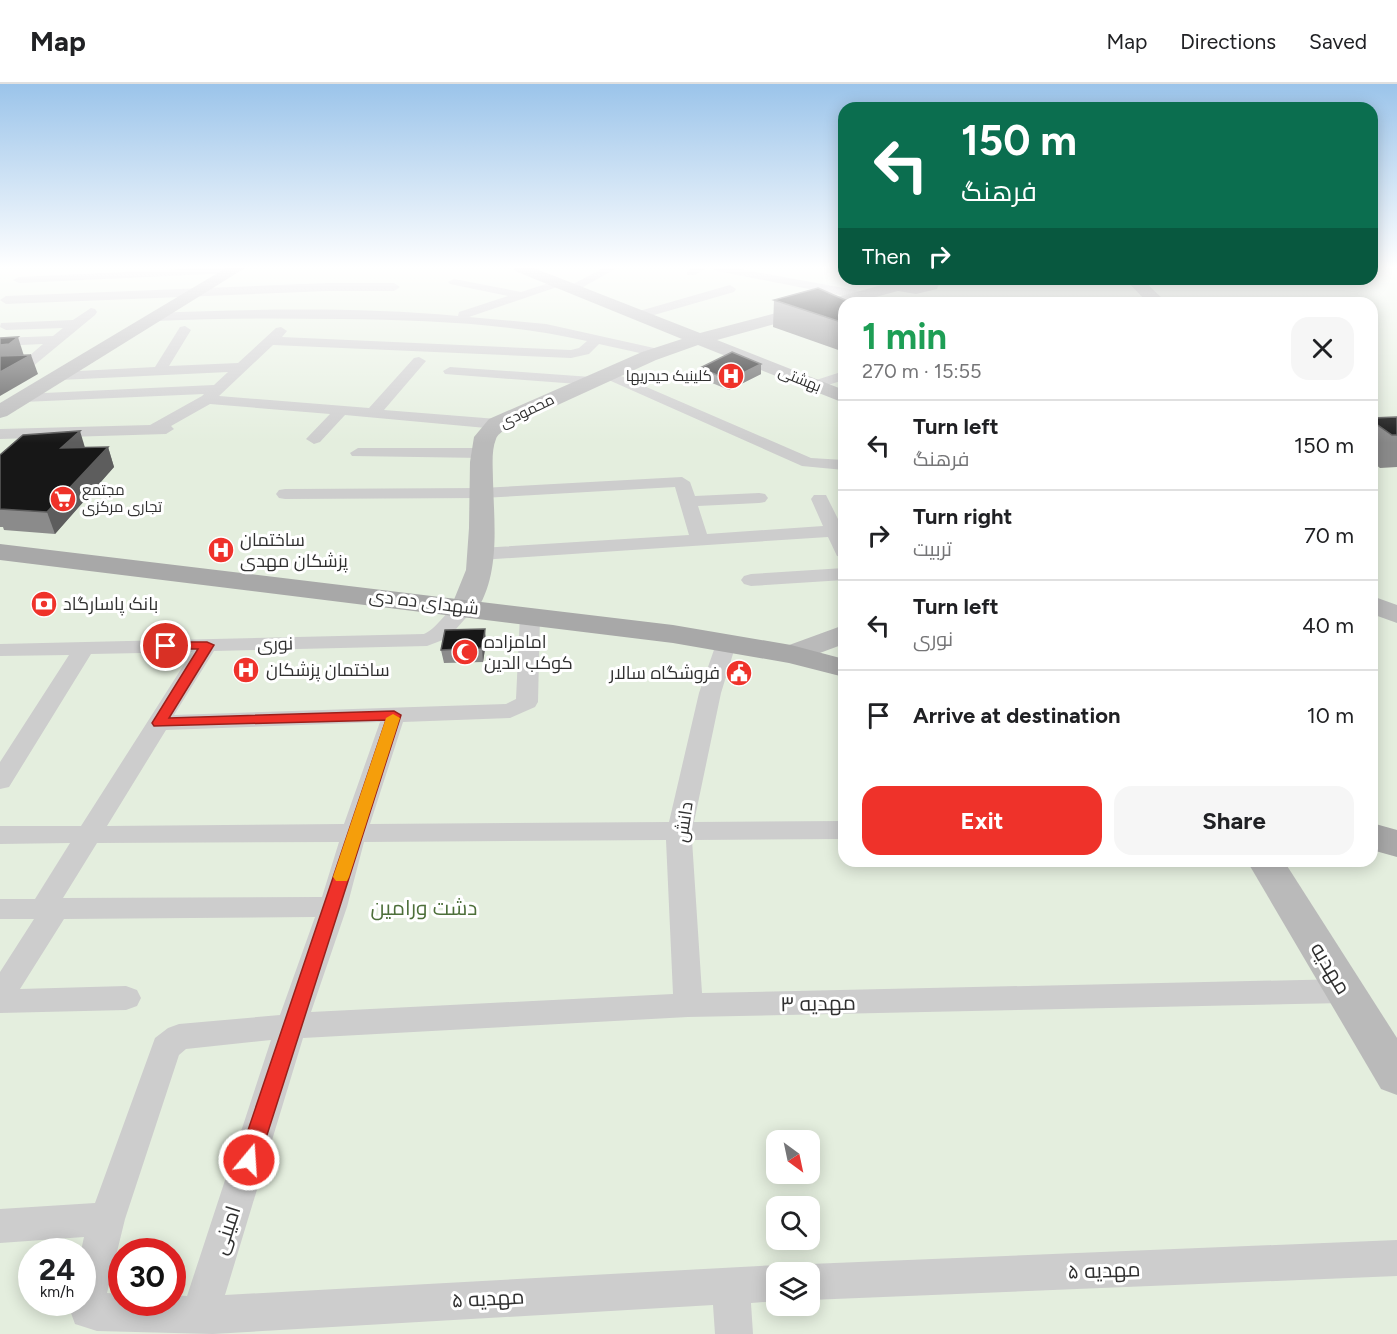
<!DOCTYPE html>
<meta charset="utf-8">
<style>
body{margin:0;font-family:Figtree,Cairo,sans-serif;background:#f6f6f6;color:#202124;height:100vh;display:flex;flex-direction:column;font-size:22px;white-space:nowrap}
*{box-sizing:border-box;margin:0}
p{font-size:20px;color:#757577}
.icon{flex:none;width:33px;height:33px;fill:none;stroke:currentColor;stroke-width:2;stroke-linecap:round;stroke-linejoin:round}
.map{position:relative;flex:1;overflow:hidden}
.details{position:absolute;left:838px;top:213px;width:540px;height:570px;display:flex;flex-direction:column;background:#fff;border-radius:18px;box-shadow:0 3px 15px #0003}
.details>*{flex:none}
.guide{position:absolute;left:838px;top:18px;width:540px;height:183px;border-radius:18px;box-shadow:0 3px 15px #0003;background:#0b6e4f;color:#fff;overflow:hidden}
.needle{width:39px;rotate:147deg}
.controls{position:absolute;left:766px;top:1046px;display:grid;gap:12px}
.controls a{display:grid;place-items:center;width:54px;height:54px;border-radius:12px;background:#fff;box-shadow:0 3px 15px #0003;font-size:30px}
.speed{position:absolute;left:18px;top:1154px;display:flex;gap:12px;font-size:30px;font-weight:700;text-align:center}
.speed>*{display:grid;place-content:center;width:78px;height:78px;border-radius:50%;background:#fff;box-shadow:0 3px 15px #0003;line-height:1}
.speed small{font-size:15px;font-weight:400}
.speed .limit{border:9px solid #d22;background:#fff;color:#111}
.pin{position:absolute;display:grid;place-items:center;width:51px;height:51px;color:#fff;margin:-26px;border:3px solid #fff;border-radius:50%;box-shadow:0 2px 6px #0007}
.me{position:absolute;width:66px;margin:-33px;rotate:18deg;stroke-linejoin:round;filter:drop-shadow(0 0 4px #0008)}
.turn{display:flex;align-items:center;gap:21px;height:126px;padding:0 24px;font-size:27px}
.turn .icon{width:78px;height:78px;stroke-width:2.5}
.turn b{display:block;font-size:42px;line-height:51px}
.then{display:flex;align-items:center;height:57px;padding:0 24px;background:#0003;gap:12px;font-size:22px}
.round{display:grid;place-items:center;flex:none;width:63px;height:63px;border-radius:18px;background:#f6f6f6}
.overview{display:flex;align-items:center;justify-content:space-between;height:102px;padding:0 24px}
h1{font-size:36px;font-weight:700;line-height:45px;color:#1e9e55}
.button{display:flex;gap:12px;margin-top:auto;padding:12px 24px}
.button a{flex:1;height:69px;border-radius:18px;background:#ef322a;color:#fff;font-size:24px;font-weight:700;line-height:69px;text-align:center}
.button a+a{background:#f6f6f6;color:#202124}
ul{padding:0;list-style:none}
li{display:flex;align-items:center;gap:18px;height:90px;padding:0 24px;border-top:2px solid #e0e0e0}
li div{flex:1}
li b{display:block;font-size:22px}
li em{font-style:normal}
header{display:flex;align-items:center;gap:36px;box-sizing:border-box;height:84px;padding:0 30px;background:#fff;border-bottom:2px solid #e0e0e0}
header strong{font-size:28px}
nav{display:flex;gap:33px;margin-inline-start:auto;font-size:21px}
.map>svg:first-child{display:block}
.green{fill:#e4eede;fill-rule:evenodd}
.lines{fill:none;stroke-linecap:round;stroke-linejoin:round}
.street{fill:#cdcdcd;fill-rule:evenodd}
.secondary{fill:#bababa;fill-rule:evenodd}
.primary{fill:#a8a8a8;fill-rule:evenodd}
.wall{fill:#8b8b8b}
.shaded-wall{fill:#5d5d5d}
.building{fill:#171717;stroke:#5d5d5d;stroke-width:1.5}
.route{fill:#ef322a;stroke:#9b201b;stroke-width:1.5}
.slow{fill:#f59e0b}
.labels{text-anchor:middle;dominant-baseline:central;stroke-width:6;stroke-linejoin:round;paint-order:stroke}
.far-poi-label{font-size:15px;fill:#303030;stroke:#fff;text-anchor:end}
.far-street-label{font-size:15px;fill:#303030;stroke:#fff}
.poi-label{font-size:18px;fill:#303030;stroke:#fff;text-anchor:start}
.street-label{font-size:18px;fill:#303030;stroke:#fff}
.near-park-label{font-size:21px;fill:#4d6f3a;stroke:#fff}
.near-street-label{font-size:21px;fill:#303030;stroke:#fff}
</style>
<header>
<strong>Map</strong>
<nav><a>Map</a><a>Directions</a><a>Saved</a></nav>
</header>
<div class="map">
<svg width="1397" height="1250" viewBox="0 0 1397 1250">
<rect width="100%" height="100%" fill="#fff"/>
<path class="green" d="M 0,184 L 844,184 L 844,195 L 1372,195 L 1373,184 L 1397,184 L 1397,1250 L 0,1250 ZM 844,219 L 1372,219 L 1372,777 L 844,777 ZM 777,1056 L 810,1056 L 810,1089 L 777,1089 ZM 777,1122 L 810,1122 L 810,1155 L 777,1155 ZM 32,1167 L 82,1167 L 82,1218 L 32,1218 ZM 122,1167 L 172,1167 L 172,1218 L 122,1218 ZM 777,1188 L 810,1188 L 810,1221 L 777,1221 Z"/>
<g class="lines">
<g class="street">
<path d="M 208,184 L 237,184 L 239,186 L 233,189 L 19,199 L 13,196 L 19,193 Z"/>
<path d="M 603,184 L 617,184 L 576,207 L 572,208 L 566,204 Z"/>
<path d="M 693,184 L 707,184 L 695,191 L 687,191 L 687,187 Z"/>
<path d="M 711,184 L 734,184 L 860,207 L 866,211 L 860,215 L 717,187 Z"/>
<path d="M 454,195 L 521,208 L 555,197 L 563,197 L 563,201 L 469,233 L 546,240 L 663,266 L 665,269 L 658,273 L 599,260 L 589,270 L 571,274 L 273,261 L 219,312 L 369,324 L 414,274 L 419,273 L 426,277 L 384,326 L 497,335 L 505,340 L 497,345 L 345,331 L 320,358 L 314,360 L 306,355 L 330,330 L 210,320 L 171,342 L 174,345 L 166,350 L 0,355 L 0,345 L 150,341 L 202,312 L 204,310 L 23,318 L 16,314 L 23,310 L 214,301 L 228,288 L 60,296 L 53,292 L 60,288 L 155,283 L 180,243 L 185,242 L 191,246 L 169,282 L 238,279 L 276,244 L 281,243 L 287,247 L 282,253 L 571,266 L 579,264 L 587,257 C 507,239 424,236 342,235 C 280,234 218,234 156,237 L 150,233 L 156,229 C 256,225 358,223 458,232 L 459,228 L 508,212 L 450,200 L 448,198 Z"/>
<path d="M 327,199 L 394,199 L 400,203 L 394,207 L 327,207 L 6,220 L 0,216 L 6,212 Z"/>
<path d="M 730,201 L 736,205 L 734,208 L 640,235 L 634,231 L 636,228 Z"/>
<path d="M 91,224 L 95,225 L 97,228 L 95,231 L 26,288 L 21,289 L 14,285 L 43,260 L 0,262 L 0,254 L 53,252 L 63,244 L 6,246 L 0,243 L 1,239 L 73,236 Z"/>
<path d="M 450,283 L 591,293 L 598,297 L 591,301 L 445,290 L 443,287 Z"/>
<path d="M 607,286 L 811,374 L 844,376 L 844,386 L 802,382 L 602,293 L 600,290 L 602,287 Z"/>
<path d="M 844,287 L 844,296 L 815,305 L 808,301 L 810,298 Z"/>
<path d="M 358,364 L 483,364 L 491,369 L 483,374 L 352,372 L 350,369 Z"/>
<path d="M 682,393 L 690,398 L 695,412 L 759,409 L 765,410 L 768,414 L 765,418 L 759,419 L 698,422 L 707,450 L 823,442 L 811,415 L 814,411 L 826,411 L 844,447 L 844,473 L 837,472 L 828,453 L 480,476 L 473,474 L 471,470 L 473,466 L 480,464 L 689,451 L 675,403 L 482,414 L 285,415 L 279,414 L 276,410 L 279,406 L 285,405 L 482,404 Z"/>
<path d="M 844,484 L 844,496 L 751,502 L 744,500 L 741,496 L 744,492 L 751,490 Z"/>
<path d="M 465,517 L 472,519 L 475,523 L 472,527 L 448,554 L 427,562 L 214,567 L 174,631 L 506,620 L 516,615 L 520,531 L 523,527 L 537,527 L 540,531 L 538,618 L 535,623 L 510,634 L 403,638 L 370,740 L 669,738 L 699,609 L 716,560 L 719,556 L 726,554 L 733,556 L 736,560 L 721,609 L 694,738 L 844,737 L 844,755 L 692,756 L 702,909 L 1345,895 L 1355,899 L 1360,907 L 1355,915 L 1345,919 L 688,933 L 303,954 L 225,1211 L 777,1181 L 791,1188 L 777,1188 L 777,1217 L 751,1219 L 753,1250 L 715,1250 L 713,1221 L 213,1250 L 97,1247 L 75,1240 L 67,1218 L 82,1218 L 82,1167 L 81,1167 L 84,1153 L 0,1159 L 0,1125 L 95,1119 L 155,954 L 168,944 L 179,940 L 280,931 L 315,833 L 64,835 L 20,905 L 126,902 L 137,906 L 141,914 L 137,922 L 126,926 L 0,929 L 0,888 L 34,835 L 0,835 L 0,815 L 35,815 L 70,759 L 0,760 L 0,742 L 81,742 L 192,568 L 91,570 L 9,703 L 0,705 L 0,678 L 69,571 L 0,572 L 0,560 L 424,550 C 440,543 448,521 465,517 ZM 380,638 L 344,740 L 107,742 L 166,646 ZM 666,756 L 673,910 L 311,928 L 347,823 L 364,758 ZM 339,758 L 322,813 L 63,814 L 97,759 ZM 271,956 L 187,1212 L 172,1211 L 172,1218 L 122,1218 L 122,1210 L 107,1209 L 125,1135 L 179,971 L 186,965 Z"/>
<path d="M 1397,1156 L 1397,1192 L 810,1216 L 810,1188 L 796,1188 L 797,1185 L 810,1180 Z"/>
</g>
<g class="secondary">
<path d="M 226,184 L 245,184 L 7,332 L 0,334 L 0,319 Z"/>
<path d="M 513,184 L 534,184 L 700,249 L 886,200 L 886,195 C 900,195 908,201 923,199 L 920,195 L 939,195 L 940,197 L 937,205 L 916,210 L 898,207 L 853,219 L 844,219 L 844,221 L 717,256 L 844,306 L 844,319 L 698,261 L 656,276 L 505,345 C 502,348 497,351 496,355 C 491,367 493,384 493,397 C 494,440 501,491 475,529 L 465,531 L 455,529 L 451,523 L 466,486 L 469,444 L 470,378 L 474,353 L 489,335 L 642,268 L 682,255 L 515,187 Z"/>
<path d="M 1125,195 L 1142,195 L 1167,219 L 1148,219 Z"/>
<path d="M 1372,512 L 1397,521 L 1397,539 L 1372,530 Z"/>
<path d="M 844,541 L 844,560 L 801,576 L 791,579 L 781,576 L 776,570 L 781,564 Z"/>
<path d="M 1247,777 L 1284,777 L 1397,954 L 1397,1011 L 1381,1005 Z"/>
</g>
<g class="primary">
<path d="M 0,460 L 673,541 L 791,561 L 844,575 L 844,593 L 789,579 L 673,559 L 0,476 Z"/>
<path d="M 1372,739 L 1397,746 L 1397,773 L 1372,766 Z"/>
</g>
</g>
<g class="wall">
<path d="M 774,216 L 844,219 L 844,268 L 773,243 Z"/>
<path d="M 761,280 L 761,290 L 729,306 L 700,294 L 700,284 Z"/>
<path d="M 1397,333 L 1397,383 L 1380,384 L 1372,378 L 1372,334 Z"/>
<path d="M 85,363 L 108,363 L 114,383 L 55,450 L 4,446 L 3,443 L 0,443 L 0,371 Z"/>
<path d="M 486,558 L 483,578 L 444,579 L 441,566 Z"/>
</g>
<g class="shaded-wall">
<path d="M 18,253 L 24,272 L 0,280 L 0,261 Z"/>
<path d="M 31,271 L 38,290 L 0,312 L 0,288 Z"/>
<path d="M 761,280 L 761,290 L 729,306 L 729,296 Z"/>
<path d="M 80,347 L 86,367 L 61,364 Z"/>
<path d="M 108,363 L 114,383 L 55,450 L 47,428 Z"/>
<path d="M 485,545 L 486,558 L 483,578 L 482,564 Z"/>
</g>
<g class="building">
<path d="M 818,204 L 852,219 L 844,219 L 844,239 L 774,216 Z"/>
<path d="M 18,253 L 9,260 L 0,261 L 0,254 Z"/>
<path d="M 732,268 L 761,280 L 729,296 L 700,284 Z"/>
<path d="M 31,271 L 0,288 L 0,272 Z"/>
<path d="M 1397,333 L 1397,351 L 1392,351 L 1372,337 L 1372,334 Z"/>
<path d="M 80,347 L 61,364 L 108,363 L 47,428 L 0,425 L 0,371 L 23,351 Z"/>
<path d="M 485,545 L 482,564 L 441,566 L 445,546 Z"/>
</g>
<linearGradient id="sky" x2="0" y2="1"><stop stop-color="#9bc4ea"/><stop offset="0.51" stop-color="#fff"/><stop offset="1" stop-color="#fff" stop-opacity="0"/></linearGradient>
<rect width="1397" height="359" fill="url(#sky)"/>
<path class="route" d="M 166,558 L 207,558 L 214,561 L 169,634 L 394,627 L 401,631 L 259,1076 L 256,1082 L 249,1085 L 241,1082 L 238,1076 L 386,636 L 154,642 L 152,639 L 198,565 L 162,565 L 160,562 Z"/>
<path class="slow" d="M 393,630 L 400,634 L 349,793 L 347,797 L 336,797 L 333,793 L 386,634 Z"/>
<defs>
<symbol id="hospital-disc" viewBox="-11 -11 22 22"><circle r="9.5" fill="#ef322a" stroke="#fff"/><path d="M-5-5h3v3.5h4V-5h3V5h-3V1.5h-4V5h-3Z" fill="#fff"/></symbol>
<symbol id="supermarket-disc" viewBox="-11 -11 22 22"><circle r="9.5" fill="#ef322a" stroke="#fff"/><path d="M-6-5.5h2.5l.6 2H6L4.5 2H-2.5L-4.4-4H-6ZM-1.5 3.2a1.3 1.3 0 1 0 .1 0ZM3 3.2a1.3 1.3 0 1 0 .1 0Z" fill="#fff"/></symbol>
<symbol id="bank-disc" viewBox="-11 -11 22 22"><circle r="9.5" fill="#ef322a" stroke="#fff"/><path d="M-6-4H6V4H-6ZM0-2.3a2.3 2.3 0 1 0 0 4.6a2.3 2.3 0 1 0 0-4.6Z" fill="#fff"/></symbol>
<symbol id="mosque-disc" viewBox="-11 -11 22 22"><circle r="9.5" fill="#ef322a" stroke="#fff"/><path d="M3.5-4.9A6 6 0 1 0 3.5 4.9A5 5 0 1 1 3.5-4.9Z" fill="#fff"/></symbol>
<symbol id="civic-disc" viewBox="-11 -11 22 22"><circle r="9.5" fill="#ef322a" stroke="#fff"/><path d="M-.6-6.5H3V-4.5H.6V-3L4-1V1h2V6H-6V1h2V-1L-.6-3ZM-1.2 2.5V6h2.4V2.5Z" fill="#fff"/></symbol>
</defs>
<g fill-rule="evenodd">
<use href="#hospital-disc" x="716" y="277" width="30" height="30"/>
<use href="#supermarket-disc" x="48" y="400" width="30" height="30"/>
<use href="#hospital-disc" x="206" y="451" width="30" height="30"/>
<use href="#bank-disc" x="29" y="505" width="30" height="30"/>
<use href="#mosque-disc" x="450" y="553" width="30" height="30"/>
<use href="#hospital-disc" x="231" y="571" width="30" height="30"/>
<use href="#civic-disc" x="724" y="574" width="30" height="30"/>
</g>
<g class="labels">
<g class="far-poi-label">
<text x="712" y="292">کلینیک حیدریها</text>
<text x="82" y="406" text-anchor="start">مجتمع<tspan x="82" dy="17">تجاری مرکزی</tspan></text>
</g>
<g class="far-street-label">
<text transform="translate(800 295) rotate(22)">بهشتی</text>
<text transform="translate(527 327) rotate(-26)">محمودی</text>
</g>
<g class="poi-label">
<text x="240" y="456">ساختمان<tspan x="240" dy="21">پزشکان مهدی</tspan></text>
<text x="63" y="520">بانک پاسارگاد</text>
<text x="484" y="558">امامزاده<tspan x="484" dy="21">کوکب الدین</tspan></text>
<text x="266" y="586">ساختمان پزشکان</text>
<text x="720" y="589" text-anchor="end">فروشگاه سالار</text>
</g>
<g class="street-label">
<text transform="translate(424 518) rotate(7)">شهدای ده دی</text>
<text transform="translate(275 560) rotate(-2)">نوری</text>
<text transform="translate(684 738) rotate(-82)">دانش</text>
</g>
<g class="near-park-label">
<text x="424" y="823">دشت ورامین</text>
</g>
<g class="near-street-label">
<text transform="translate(1331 884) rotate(59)">مهدیه</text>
<text transform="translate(818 919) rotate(-1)">مهدیه ۳</text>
<text transform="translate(226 1146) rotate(-72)">امینی</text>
<text transform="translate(1104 1186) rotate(-2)">مهدیه ۵</text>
<text transform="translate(488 1214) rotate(-3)">مهدیه ۵</text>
</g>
</g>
</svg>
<div class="controls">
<a><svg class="needle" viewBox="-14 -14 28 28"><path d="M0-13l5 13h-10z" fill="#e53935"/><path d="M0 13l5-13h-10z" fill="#757577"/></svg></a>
<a><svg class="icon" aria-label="search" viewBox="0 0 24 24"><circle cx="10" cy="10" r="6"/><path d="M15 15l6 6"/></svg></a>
<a><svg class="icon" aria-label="layers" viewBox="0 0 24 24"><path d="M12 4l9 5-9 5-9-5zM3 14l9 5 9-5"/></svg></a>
</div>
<div class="speed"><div>24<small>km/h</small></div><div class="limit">30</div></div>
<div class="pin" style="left:166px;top:562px;background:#d93025"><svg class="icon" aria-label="arrive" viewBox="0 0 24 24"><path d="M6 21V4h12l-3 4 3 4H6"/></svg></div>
<svg class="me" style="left:249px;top:1076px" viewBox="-20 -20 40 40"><circle r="17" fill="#ef322a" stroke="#fff" stroke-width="3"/><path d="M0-11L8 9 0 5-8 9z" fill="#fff"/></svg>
<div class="guide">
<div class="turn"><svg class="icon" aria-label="left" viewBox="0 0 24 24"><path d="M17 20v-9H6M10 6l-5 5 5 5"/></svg><div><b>150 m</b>فرهنگ</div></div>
<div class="then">Then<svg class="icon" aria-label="right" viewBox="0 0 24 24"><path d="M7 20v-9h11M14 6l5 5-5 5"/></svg></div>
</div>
<section class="details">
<div class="overview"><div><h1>1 min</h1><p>270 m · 15:55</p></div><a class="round"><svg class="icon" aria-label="close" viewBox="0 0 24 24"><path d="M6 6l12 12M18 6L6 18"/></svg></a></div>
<ul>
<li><svg class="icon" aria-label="left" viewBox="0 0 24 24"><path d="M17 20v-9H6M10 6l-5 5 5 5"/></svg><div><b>Turn left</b><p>فرهنگ</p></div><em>150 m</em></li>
<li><svg class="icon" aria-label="right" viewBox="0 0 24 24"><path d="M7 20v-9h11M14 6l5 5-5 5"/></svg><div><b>Turn right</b><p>تربیت</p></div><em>70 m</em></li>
<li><svg class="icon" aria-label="left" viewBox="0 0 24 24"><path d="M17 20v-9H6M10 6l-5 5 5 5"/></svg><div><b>Turn left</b><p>نوری</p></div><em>40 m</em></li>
<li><svg class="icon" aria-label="arrive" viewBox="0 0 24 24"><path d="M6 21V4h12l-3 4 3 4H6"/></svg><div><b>Arrive at destination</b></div><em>10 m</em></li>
</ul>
<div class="button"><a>Exit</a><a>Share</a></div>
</section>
</div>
